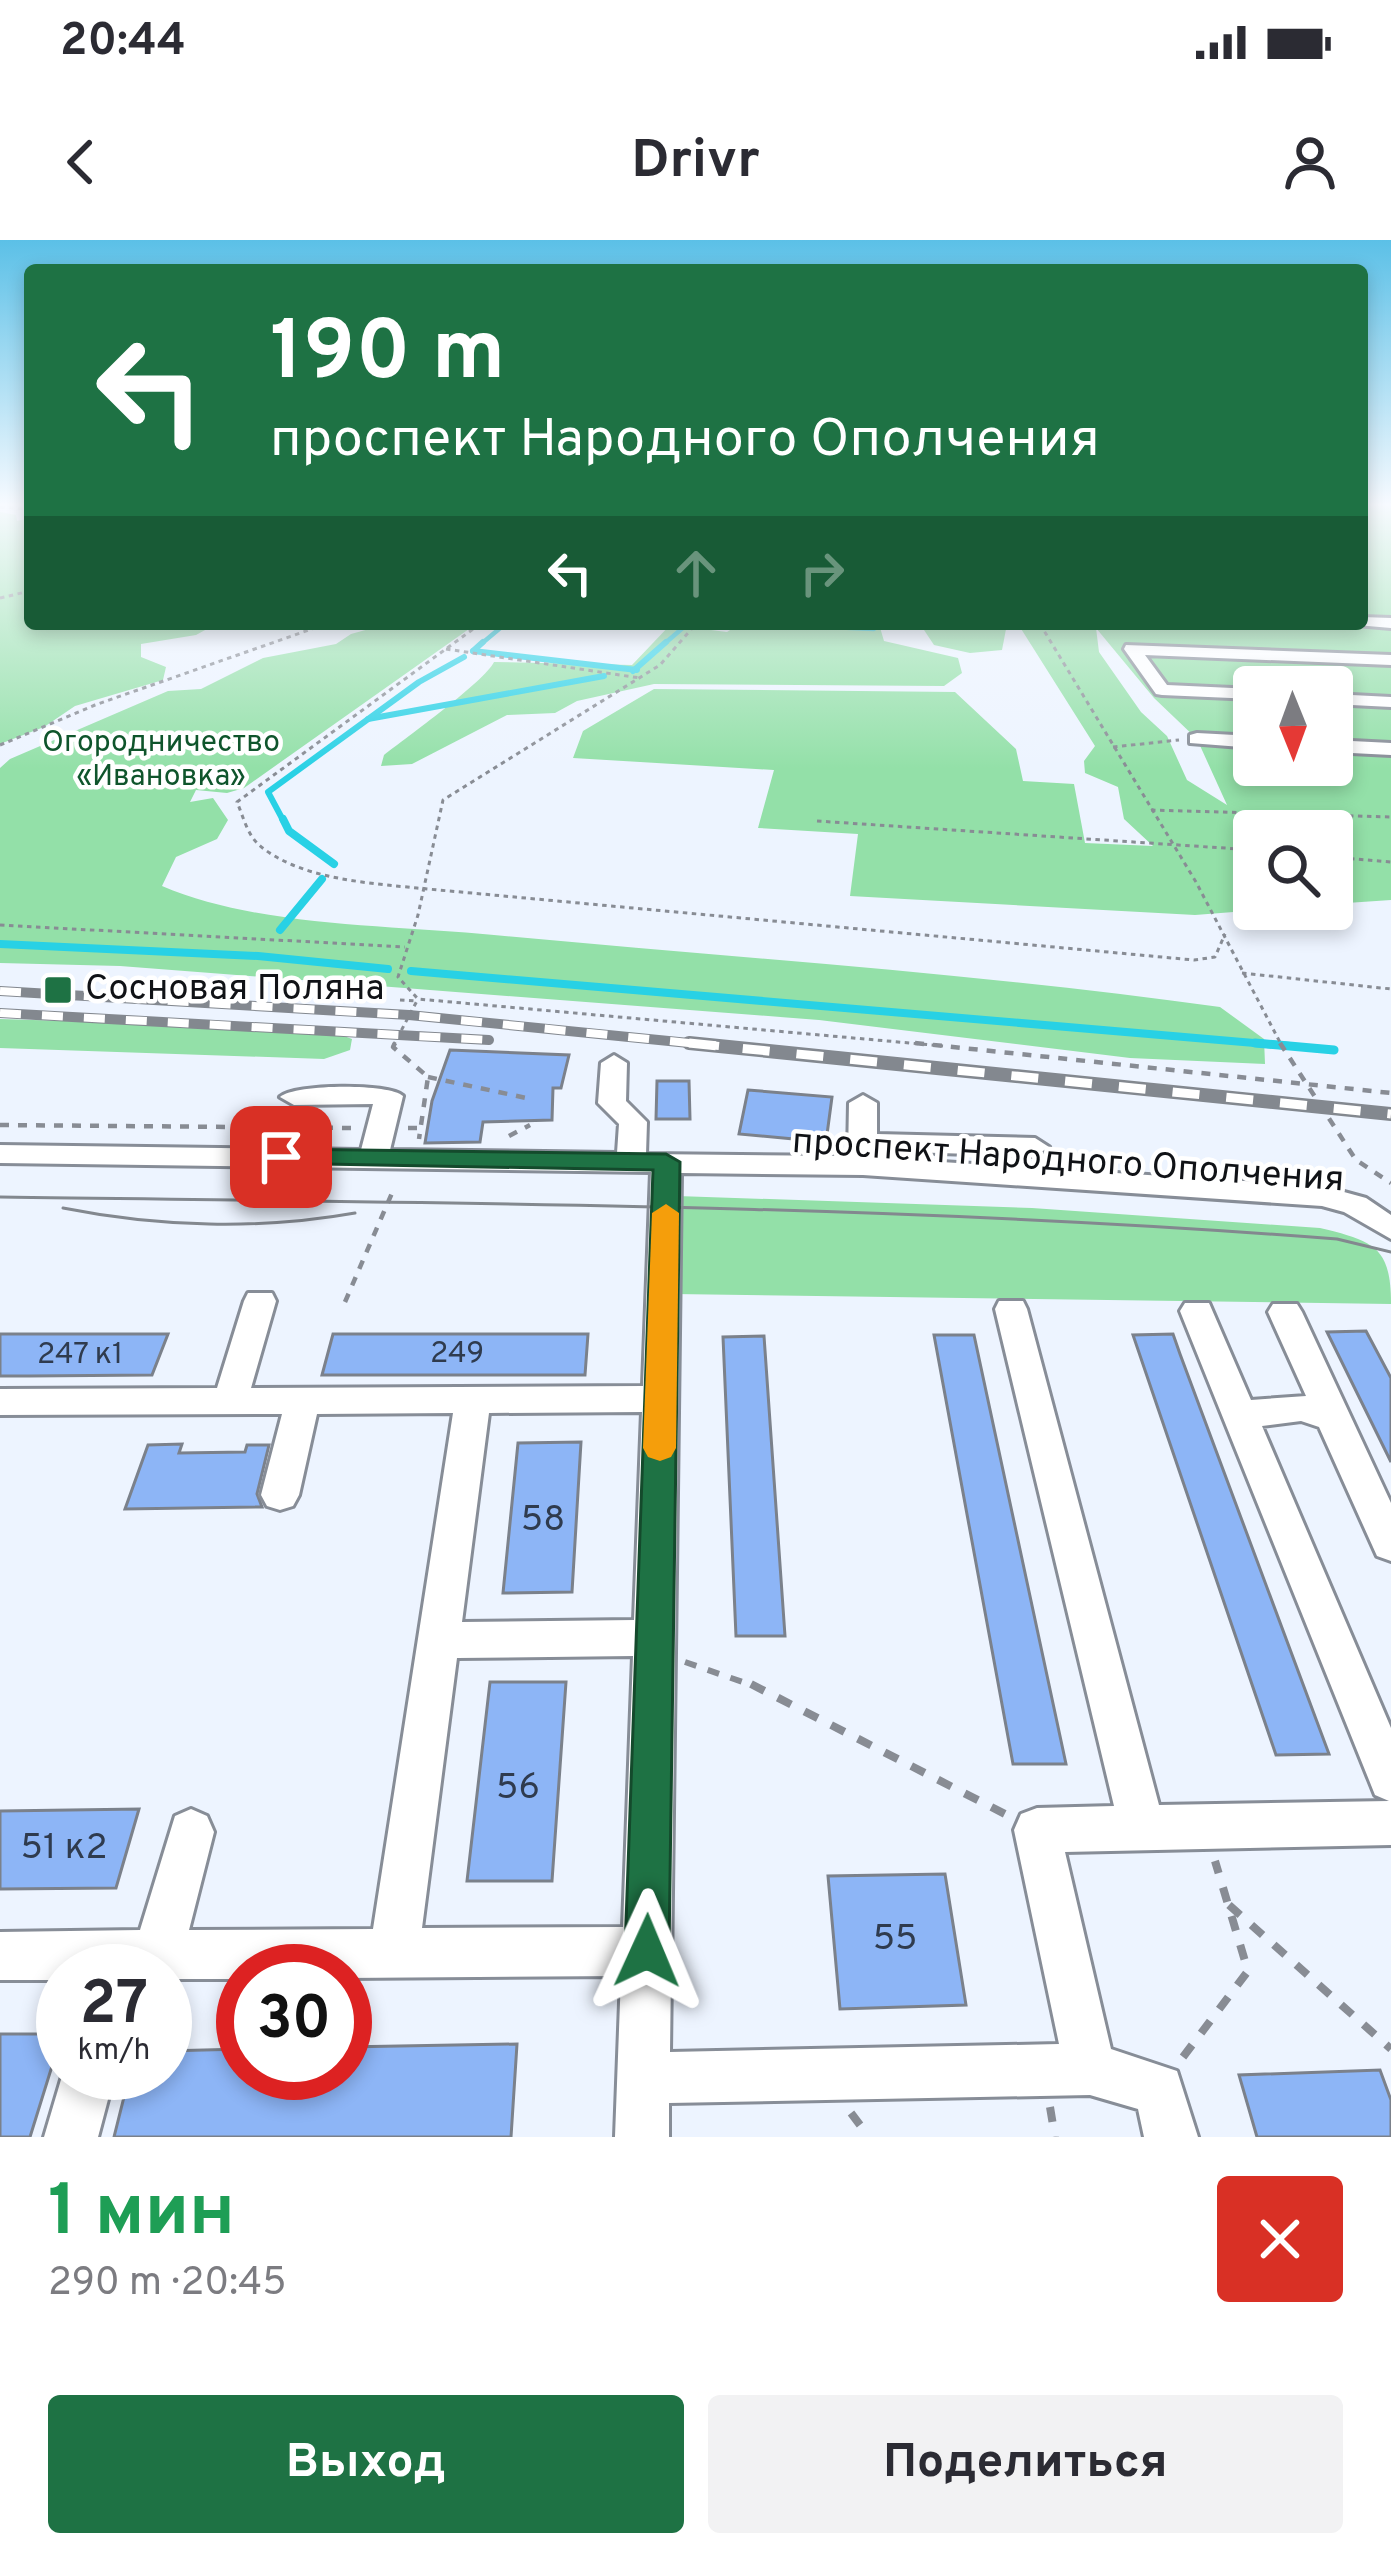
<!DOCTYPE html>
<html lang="ru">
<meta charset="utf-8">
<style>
body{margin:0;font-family:Overpass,sans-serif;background:#f2f2f3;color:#2b2b33;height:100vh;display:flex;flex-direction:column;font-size:45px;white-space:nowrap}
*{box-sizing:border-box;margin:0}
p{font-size:39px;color:#7c7c81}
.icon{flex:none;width:66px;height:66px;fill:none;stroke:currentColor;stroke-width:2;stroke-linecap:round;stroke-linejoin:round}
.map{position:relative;height:1897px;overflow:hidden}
.side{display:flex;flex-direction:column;background:#fff;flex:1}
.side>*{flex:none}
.banner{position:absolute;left:24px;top:24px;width:1344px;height:366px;border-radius:12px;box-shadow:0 6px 18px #0003;background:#1e7244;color:#fff;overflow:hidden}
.needle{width:78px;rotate:179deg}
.fabs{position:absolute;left:1233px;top:426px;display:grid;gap:24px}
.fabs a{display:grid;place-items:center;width:120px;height:120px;border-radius:12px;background:#fff;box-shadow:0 6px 18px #0003;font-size:60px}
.speed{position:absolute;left:36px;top:1704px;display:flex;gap:24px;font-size:60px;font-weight:700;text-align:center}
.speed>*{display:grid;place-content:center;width:156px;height:156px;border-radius:50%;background:#fff;box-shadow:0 6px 18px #0003;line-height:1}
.speed small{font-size:30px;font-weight:400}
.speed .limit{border:18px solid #d22;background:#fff;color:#111}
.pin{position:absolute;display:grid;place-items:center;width:102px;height:102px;color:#fff;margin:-51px;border-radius:24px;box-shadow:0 6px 18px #0006}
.me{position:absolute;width:132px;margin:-66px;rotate:1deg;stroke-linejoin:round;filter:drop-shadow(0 0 9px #0008)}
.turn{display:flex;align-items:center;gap:42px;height:252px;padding:0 48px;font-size:54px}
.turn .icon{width:156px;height:156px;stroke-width:2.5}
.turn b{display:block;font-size:84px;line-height:102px}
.lanes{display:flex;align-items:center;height:114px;padding:0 48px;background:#0003;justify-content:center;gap:60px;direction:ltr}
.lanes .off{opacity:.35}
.round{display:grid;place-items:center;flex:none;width:126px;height:126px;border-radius:12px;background:#f2f2f3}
.overview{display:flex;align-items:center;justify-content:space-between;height:204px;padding:0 48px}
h1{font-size:72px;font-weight:700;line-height:90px;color:#1e9e55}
.cta{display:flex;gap:24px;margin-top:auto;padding:24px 48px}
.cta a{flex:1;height:138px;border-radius:12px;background:#1e7244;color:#fff;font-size:48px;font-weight:700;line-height:138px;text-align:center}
.cta a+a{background:#f2f2f3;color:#2b2b33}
.status{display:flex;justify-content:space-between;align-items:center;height:84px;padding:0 60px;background:#fff;direction:ltr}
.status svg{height:33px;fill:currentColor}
header{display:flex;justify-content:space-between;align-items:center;height:156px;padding:0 48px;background:#fff;font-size:54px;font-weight:700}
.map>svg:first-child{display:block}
.green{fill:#93e0a8;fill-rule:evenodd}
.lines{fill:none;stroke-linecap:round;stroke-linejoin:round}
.stream-far3{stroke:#28d1e5;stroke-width:4.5}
.stream-far2{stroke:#28d1e5;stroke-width:6}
.stream-far1{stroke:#28d1e5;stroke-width:8}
.stream{stroke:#28d1e5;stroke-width:9}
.building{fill:#8db5f6;stroke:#7b818b;stroke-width:3}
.minor-casing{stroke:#878d97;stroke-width:6}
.path-far3{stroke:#888c94;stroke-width:3;stroke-dasharray:4.5 4.5;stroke-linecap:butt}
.path-far2{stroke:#888c94;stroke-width:4.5;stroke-dasharray:9 9;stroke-linecap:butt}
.path-far1{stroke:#888c94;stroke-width:6;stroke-dasharray:12 12;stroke-linecap:butt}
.path{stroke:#888c94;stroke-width:8;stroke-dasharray:15 15;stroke-linecap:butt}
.minor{fill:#fff;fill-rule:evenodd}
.tram{stroke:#83888f;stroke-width:3}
.rail-far1-casing{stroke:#83888f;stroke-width:10}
.rail-casing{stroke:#83888f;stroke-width:14}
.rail-far1{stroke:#fff;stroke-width:8;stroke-dasharray:21;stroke-linecap:butt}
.rail{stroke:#fff;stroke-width:9;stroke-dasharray:27;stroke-linecap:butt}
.route{fill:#1e7244;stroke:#144a2c;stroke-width:3}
.slow{fill:#f59e0b}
.poi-dot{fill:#1e7244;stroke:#fff;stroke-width:4.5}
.labels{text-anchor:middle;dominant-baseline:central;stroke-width:9;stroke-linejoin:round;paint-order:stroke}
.far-park-label{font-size:30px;fill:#0f552c;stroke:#fff}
.number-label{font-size:30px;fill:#2f3b4e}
.poi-label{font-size:36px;fill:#101216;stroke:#fff;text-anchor:start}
.street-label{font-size:36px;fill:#101216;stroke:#fff}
.near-number-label{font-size:36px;fill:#2f3b4e}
</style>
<div class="status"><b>20:44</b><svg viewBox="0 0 49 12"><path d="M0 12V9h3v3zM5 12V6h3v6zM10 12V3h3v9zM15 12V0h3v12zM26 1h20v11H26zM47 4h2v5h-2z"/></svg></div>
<header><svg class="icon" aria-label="back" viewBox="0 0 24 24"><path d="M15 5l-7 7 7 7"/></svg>Drivr<svg class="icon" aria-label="person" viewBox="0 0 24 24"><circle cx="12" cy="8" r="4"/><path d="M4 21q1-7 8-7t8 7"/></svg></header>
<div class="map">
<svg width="1391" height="1897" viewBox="0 0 1391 1897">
<rect width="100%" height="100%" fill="#edf4ff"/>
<g class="green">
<path d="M 1362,264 L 1391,264 L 1391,660 L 1332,664 L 1332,591 L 1254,591 L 1254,669 L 1272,669 L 1195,675 L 850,656 L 858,594 L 758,588 L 774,530 L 573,518 L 583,491 L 654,449 L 955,452 L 1016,509 L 1023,541 L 1074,544 L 1085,603 L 1153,606 L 1124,579 L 1118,547 L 1085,533 L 1084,521 L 1095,506 L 1018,384 L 1362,384 ZM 1096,388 L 1154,458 L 1197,499 L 1227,565 L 1187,540 L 1167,496 L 1141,472 L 1099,412 ZM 1254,447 L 1332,447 L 1332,525 L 1254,525 Z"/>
<path d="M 0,272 L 16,275 L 17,281 L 30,278 L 30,384 L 216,384 L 196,395 L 141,404 L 141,417 L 166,427 L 163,440 L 75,466 L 44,487 L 0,504 Z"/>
<path d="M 387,384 L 476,384 L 244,548 L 227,553 L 196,550 L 190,562 L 213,558 L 228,580 L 217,599 L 176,617 L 162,646 C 258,687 390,685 494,695 C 736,718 979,733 1220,767 L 1264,799 L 1265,824 L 1130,818 L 819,780 L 120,726 L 0,723 L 0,528 L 10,519 L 168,451 L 201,449 L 263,418 L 336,404 L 351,394 Z"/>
<path d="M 671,384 L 711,384 L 711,390 L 727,392 L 739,384 L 879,384 L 884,401 L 958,418 L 962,433 L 944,446 L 654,444 L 577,461 L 555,473 L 507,475 L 412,524 L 381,526 L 384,515 C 407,497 484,442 494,422 L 632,425 Z"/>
<path d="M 920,384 L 1007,384 L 1002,410 L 970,413 L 934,405 Z"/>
<path d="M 0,779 L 301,788 L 325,789 L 352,799 L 350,810 L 324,819 L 0,808 Z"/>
<path d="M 677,956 L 1032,968 L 1320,988 C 1374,1001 1391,1007 1391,1064 L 674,1054 Z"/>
</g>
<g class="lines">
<g class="stream-far3">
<path d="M 762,384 L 874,389"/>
<path d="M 480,405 L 505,384"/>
<path d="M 663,405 L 685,386"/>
</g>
<g class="stream-far2">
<path d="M 473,411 L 637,430"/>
<path d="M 473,411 L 483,402"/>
<path d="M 633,431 L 666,402"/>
<path d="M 368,479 L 604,436"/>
<path d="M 284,582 L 268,552 L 419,442 L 464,417"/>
</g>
<g class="stream-far1">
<path d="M 283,579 L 289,591 L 334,624"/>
<path d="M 280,690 L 322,639"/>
<path d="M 0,704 L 258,716 L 388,729"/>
<path d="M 411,731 L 1290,806"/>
</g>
<path class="stream" d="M 1255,803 L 1334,810"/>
</g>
<g class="building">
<path d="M 450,810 L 569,815 L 561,848 L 553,848 L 552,880 L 483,882 L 480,902 L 425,903 L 432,861 Z"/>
<path d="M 657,841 L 689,841 L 690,879 L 656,879 Z"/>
<path d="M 748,850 L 832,857 L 826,902 L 739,894 Z"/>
<path d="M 1366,1091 L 1391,1138 L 1391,1222 L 1327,1092 Z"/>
<path d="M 0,1094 L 168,1094 L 152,1135 L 29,1136 L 0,1136 Z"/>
<path d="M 333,1094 L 588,1094 L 585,1135 L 322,1135 Z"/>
<path d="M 1173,1094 L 1180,1114 L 1329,1514 L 1276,1515 L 1133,1095 Z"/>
<path d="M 934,1095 L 974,1095 L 1066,1524 L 1013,1524 Z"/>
<path d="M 764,1096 L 785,1396 L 736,1396 L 723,1097 Z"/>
<path d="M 581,1202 L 572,1352 L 503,1353 L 518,1203 Z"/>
<path d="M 182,1204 L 179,1213 L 245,1212 L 247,1205 L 269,1205 L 257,1254 L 262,1267 L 125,1269 L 148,1205 Z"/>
<path d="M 490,1442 L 566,1442 L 552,1641 L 467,1641 Z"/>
<path d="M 139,1569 L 116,1648 L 0,1649 L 0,1571 Z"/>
<path d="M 945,1634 L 966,1765 L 840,1769 L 828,1636 Z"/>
<path d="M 0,1794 L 62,1794 L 30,1897 L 0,1897 Z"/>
<path d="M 517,1804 L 511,1897 L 114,1897 L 130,1833 L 165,1833 L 165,1811 L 243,1809 L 243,1833 L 345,1833 L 345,1807 Z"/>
<path d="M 1380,1830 L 1391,1860 L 1391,1897 L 1257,1897 L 1239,1835 Z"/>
</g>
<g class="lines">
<defs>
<g id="minor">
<path d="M 1362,377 L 1391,378 L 1391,388 L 1356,385 L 1362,384 Z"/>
<path d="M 1126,405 L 1391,415 L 1391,425 L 1145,415 L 1167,445 L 1254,449 L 1254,459 L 1162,455 L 1156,454 L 1124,409 Z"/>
<path d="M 1332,454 L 1391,457 L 1391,467 L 1332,464 Z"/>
<path d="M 1197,493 L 1254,496 L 1254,508 L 1190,503 L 1190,495 Z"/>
<path d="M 1332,500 L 1391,503 L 1391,515 L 1332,512 Z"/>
<path d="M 614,815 L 627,823 L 626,861 L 647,882 L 646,914 L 848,916 L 849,863 L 863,855 L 877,863 L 877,894 L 1035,898 L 1049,907 L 1035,916 L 877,911 L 877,918 L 1322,946 L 1366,958 L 1391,975 L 1391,999 L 1344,972 L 1322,966 L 863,935 L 681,933 L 670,1812 L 1059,1804 L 1014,1590 L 1021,1574 L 1037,1568 L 1114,1566 L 995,1069 L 999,1061 L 1023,1061 L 1027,1069 L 1159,1565 L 1389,1561 L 1375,1555 L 1369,1540 L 1180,1071 L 1185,1063 L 1209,1063 L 1251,1160 L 1306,1156 L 1268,1072 L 1273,1064 L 1297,1064 L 1302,1072 L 1391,1263 L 1391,1321 L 1377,1316 L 1319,1187 L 1301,1181 L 1262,1186 L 1391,1488 L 1391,1605 L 1065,1612 L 1111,1809 L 1177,1831 L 1198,1897 L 1144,1897 L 1138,1869 L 1090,1855 L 669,1863 L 669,1897 L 615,1897 L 621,1736 L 345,1738 L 345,1731 L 243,1731 L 243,1739 L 165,1739 L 165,1731 L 63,1731 L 63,1740 L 0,1740 L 0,1692 L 140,1690 L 175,1576 L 191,1569 L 207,1576 L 214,1592 L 189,1690 L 373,1689 L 453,1173 L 317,1174 L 299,1255 L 293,1266 L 280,1270 L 267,1266 L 261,1255 L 282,1174 L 0,1175 L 0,1149 L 217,1148 L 244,1061 L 248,1053 L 272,1053 L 276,1061 L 251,1148 L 643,1146 L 651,932 L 0,923 L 0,905 L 361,910 L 373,864 L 294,865 L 280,857 C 294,844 389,843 403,856 L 390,910 L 617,913 L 619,884 L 598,863 L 601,823 ZM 642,1172 L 634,1380 L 462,1382 L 489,1173 ZM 633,1416 L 623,1687 L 422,1688 L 457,1418 Z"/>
<path d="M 63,1833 L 115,1833 L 98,1897 L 44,1897 Z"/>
</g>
</defs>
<use href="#minor" class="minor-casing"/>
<g class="path-far3">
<path d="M 0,267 L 30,269"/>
<path d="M 0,358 L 30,351"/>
<path d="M 480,384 L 237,562 C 243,576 247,594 259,605 C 299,639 368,643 417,648 L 1194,720 L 1215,717 L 1225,694"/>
<path d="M 688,384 L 695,385 L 660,425 L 443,560 L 418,675 L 398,737 L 418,759 L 943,806"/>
<path d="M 1040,384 L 1196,642 L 1282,806"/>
<path d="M 446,409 L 640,438"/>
<path d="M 0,505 L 95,465 L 326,384"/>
<path d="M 1113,507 L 1179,500"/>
<path d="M 1151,570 L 1391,577"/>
<path d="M 817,581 L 1254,610"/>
<path d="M 1332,617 L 1391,622"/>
<path d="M 0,685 L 405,707"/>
<path d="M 1242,733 L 1391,749"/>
<path d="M 400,760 L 416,761"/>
<path d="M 393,806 L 418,759"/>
</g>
<g class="path-far2">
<path d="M 395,803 L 393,807 L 428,837 L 419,899"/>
<path d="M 915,803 L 1391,853"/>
<path d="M 1280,803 L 1356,920 L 1391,943"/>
<path d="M 428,837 L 531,859"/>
<path d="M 0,885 L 354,888"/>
<path d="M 408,888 L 420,888"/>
<path d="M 509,896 L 530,885"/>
<path d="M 345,1062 L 392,953"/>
</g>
<path class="path-far1" d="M 685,1422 L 757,1447"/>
<g class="path">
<path d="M 751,1444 L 1005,1574"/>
<path d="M 1229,1665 L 1391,1809"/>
<path d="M 1183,1817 L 1248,1731 L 1215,1621"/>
<path d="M 1050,1867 L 1055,1897"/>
<path d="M 851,1873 L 869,1897"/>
</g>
<use href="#minor" class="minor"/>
<g class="tram">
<path d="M 0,957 C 446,963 892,964 1337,999 L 1391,1012"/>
<path d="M 63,968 C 158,987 260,990 355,973"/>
</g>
<defs>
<g id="rail-far1">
<path d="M 0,751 L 409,775 L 719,806"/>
<path d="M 0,773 L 489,800"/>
</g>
<path id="rail" d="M 689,803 L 1391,874"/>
</defs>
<use href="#rail-far1" class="rail-far1-casing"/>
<use href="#rail" class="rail-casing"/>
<use href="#rail-far1" class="rail-far1"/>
<use href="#rail" class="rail"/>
</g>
<linearGradient id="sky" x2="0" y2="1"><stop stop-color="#5bc0e7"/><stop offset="0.5" stop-color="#f7faff"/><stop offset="1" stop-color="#f7faff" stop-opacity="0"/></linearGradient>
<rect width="1391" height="529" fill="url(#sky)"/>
<path class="route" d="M 281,909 L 666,914 L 680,922 L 669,1711 L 663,1726 L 647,1733 L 631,1726 L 625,1711 L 653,930 L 271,923 L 267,917 Z"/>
<path class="slow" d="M 666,964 L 679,973 L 676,1208 L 671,1217 L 660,1221 L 648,1217 L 643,1208 L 652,973 Z"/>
<rect class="poi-dot" x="43" y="735" width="30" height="30" rx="6"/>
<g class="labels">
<g class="far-park-label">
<text x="161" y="503">Огородничество<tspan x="161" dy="34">«Ивановка»</tspan></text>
</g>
<g class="number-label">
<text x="457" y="1114">249</text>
<text x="80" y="1115">247 к1</text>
</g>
<g class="poi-label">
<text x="85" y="750">Сосновая Поляна</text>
</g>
<g class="street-label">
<text transform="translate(1068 922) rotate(4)">проспект Народного Ополчения</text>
</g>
<g class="near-number-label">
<text x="543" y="1281">58</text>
<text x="518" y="1549">56</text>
<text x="64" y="1609">51 к2</text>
<text x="895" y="1700">55</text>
</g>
</g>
</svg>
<div class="fabs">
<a><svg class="needle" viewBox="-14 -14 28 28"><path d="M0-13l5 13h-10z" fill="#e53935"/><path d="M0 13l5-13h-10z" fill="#7c7c81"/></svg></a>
<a><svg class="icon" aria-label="search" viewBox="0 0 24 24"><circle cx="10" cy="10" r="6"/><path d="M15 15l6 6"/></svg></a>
</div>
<div class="speed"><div>27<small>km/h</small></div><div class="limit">30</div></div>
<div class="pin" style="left:281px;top:917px;background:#d93025"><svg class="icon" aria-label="arrive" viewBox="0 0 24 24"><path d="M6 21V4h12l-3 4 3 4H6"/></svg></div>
<svg class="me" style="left:647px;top:1711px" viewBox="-20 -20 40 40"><path d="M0-17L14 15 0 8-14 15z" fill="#1e7244" stroke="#fff" stroke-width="4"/></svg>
<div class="banner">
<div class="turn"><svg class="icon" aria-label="left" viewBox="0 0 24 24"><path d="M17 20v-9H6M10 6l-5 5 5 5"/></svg><div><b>190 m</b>проспект Народного Ополчения</div></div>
<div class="lanes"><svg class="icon" aria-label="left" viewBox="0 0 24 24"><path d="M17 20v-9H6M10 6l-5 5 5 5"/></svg><svg class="icon off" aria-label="ahead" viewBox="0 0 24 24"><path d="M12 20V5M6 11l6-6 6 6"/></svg><svg class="icon off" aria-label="right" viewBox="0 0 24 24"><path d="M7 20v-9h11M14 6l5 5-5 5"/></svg></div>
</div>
</div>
<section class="side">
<div class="overview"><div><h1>1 мин</h1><p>290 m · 20:45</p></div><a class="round" style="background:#d93025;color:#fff"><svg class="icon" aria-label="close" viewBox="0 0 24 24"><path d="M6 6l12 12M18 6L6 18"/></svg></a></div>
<div class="cta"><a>Выход</a><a>Поделиться</a></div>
</section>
